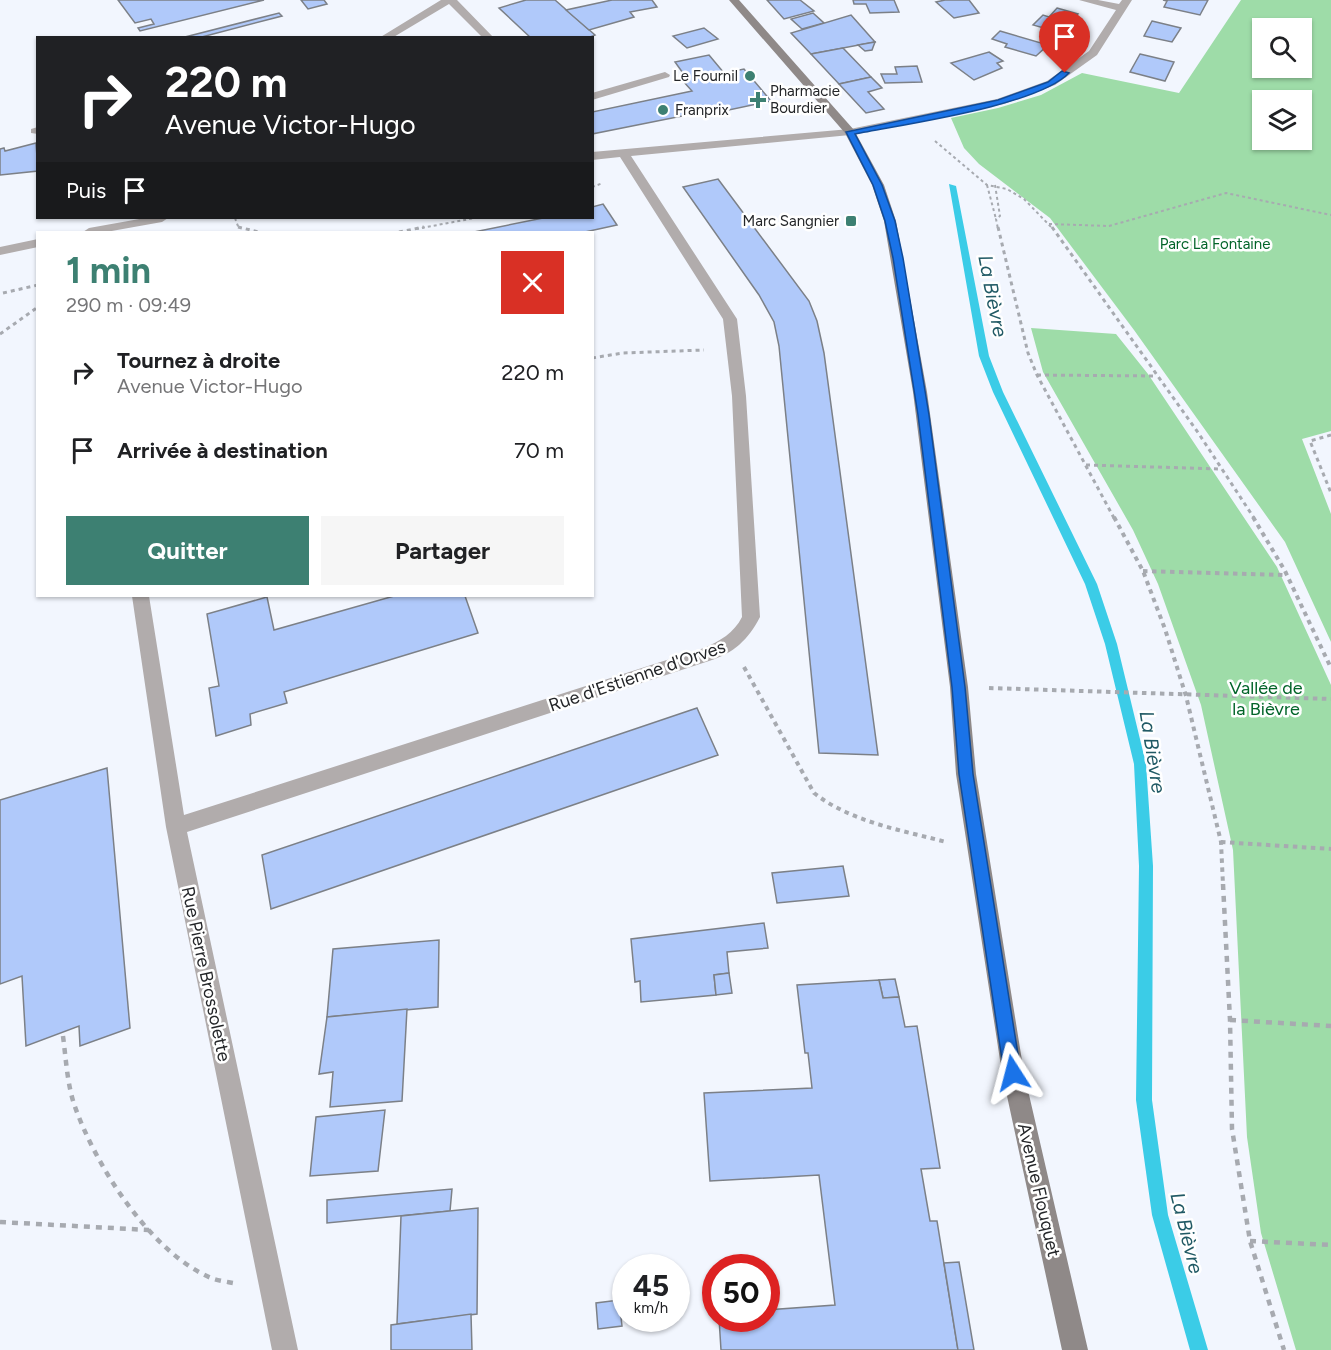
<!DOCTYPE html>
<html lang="fr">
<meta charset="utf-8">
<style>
body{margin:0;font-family:Figtree,sans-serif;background:#f6f6f6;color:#202124;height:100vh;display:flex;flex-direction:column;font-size:22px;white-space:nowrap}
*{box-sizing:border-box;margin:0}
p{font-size:20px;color:#757577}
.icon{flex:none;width:33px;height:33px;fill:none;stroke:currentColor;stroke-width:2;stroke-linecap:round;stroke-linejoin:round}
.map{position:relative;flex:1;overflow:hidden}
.details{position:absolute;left:36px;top:231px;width:558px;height:366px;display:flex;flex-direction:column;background:#fff;border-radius:0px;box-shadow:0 2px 4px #0004}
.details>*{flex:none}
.banner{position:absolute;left:36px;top:36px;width:558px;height:183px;border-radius:0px;box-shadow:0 2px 4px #0004;background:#202124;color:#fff;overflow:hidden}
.fabs{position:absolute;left:1252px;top:18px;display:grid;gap:12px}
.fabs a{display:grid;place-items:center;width:60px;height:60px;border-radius:0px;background:#fff;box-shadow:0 2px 4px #0004;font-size:30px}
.speed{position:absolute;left:612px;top:1254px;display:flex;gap:12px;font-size:30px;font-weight:700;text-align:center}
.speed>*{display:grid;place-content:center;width:78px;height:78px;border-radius:50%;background:#fff;box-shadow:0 2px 4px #0004;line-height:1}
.speed small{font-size:15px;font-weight:400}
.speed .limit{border:9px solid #d22;background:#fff;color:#111}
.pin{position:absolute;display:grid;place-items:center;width:51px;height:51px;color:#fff;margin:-62px -26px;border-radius:50% 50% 50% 0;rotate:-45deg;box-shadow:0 0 6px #0007}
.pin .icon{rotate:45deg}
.me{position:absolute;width:66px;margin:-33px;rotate:351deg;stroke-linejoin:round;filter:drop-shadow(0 0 4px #0008)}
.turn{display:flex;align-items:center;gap:21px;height:126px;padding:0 30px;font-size:27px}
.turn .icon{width:78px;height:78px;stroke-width:2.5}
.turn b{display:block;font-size:42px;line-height:51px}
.then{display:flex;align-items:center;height:57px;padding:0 30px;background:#0003;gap:12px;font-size:22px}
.round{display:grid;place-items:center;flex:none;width:63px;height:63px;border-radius:0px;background:#f6f6f6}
.summary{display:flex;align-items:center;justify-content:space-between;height:102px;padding:0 30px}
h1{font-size:36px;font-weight:700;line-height:45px;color:#3d8072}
.primary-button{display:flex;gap:12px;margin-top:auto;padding:12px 30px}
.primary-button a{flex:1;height:69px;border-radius:0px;background:#3d8072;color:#fff;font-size:24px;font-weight:700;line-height:69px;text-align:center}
.primary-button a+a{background:#f6f6f6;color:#202124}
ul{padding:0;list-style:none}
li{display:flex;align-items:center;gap:18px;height:78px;padding:0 30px}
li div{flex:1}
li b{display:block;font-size:22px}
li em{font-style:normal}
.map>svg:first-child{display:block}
.green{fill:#9edca8;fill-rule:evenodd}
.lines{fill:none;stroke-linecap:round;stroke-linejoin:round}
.stream{fill:#3bcce7;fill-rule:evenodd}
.building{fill:#b0c9fa;stroke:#7c8087;stroke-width:1.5}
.path-far3{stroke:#a7aab0;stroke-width:2;stroke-dasharray:3 3;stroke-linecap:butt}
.path-far2{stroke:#a7aab0;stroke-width:3;stroke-dasharray:4 4;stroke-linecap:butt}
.path-far1{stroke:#a7aab0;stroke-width:4;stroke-dasharray:4.5 4.5;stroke-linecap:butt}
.path{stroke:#a7aab0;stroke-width:4.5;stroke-dasharray:6 6;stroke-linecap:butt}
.lane{fill:#b1acac;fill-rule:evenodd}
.street{fill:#b1acac;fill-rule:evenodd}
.secondary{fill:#8f8988;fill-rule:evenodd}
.route{fill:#1a73e8;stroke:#114b97;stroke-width:1.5}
.poi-dot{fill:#3d8072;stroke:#fff;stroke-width:2}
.labels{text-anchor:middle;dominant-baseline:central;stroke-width:5;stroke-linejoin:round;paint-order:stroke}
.far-poi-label{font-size:15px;fill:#242629;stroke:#fff;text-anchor:end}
.far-park-label{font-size:15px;fill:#026429;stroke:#fff}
.street-label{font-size:18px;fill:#242629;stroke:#fff}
.park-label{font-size:18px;fill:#026429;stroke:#fff}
.water-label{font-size:20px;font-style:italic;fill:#215a65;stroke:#fff}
</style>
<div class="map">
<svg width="1331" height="1350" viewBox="0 0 1331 1350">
<rect width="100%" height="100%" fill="#f2f6fe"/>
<g class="green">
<path d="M 1241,0 L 1331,0 L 1331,431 L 1302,439 L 1331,514 L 1331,642 L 1285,542 L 1134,330 L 1050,218 L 979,164 L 964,148 L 951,118 L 998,108 L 1041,95 L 1082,73 L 1179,93 ZM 1263,28 L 1302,28 L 1302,68 L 1263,68 ZM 1263,100 L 1302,100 L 1302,140 L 1263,140 Z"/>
<path d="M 1031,328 L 1116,334 L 1148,374 L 1277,567 L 1331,685 L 1331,1350 L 1296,1350 L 1261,1233 L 1247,1137 L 1233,850 L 1201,705 L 1158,584 L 1133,530 L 1043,372 Z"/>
</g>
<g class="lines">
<path class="stream" d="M 949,184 L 956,186 L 989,356 L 1003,392 L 1097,584 L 1117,644 L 1146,764 L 1153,866 L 1152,1100 L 1168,1215 L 1208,1350 L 1190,1350 L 1152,1215 L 1136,1100 L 1139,866 L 1134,764 L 1105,644 L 1085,584 L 993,392 L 979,356 Z"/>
</g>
<g class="building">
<path d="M 118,0 L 264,0 L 140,31 L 138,28 L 154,24 L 151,19 L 135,23 Z"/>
<path d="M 301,0 L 324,0 L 327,4 L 308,9 Z"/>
<path d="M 526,0 L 555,0 L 595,35 L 588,38 L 531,38 L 499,8 Z"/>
<path d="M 612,0 L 652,0 L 657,7 L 630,12 L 634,17 L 589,30 L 566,10 Z"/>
<path d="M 767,0 L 800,0 L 814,11 L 784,19 Z"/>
<path d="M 853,0 L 894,0 L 899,12 L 870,13 L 866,4 L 854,4 Z"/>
<path d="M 945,0 L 969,0 L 979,13 L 954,18 L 936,2 Z"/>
<path d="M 1163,0 L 1208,0 L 1200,15 L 1164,7 L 1167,1 Z"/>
<path d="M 1057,8 L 1078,14 L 1061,33 L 1033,25 L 1043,15 L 1049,17 Z"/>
<path d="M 279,13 L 282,16 L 198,38 L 181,38 Z"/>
<path d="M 813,13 L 824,23 L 802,29 L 791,19 Z"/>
<path d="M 851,15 L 875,42 L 811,54 L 791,33 Z"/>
<path d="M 1152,21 L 1181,28 L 1172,42 L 1144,36 Z"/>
<path d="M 704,28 L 718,39 L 687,48 L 673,36 Z"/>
<path d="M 1000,31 L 1048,45 L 1036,56 L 1005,47 L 1007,44 L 992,39 Z"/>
<path d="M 875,42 L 872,50 L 865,51 L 858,45 Z"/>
<path d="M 843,48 L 871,77 L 839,84 L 811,54 Z"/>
<path d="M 989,52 L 1003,61 L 997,63 L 1002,68 L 974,80 L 951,63 Z"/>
<path d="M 1140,54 L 1174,62 L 1165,81 L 1130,72 Z"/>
<path d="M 709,55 L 724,73 L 744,69 L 771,101 L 710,114 L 707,111 L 592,134 L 592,112 L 692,91 L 683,81 L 688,80 L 675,62 Z"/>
<path d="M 917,66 L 922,82 L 885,83 L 881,74 L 897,74 L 895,67 Z"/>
<path d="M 871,77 L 882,88 L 868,92 L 884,109 L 866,113 L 839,84 Z"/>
<path d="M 36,143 L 38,171 L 0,175 L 0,149 L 4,148 L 5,151 Z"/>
<path d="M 718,179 L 809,301 L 817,321 L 824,353 L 878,755 L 819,753 L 779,346 L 774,322 L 759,295 L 683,187 Z"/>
<path d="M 603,204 L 617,225 L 585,232 L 474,232 L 543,218 L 592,218 L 592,207 Z"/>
<path d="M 394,596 L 465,596 L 478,633 L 284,692 L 287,703 L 250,714 L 251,725 L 216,736 L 209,688 L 219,686 L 207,614 L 267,597 L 274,630 Z"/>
<path d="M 697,708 L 718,755 L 271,909 L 262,855 Z"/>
<path d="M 107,768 L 130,1028 L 80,1046 L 79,1026 L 26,1046 L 22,976 L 0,984 L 0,800 Z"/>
<path d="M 843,866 L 849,896 L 777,903 L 772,873 Z"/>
<path d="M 764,923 L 768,948 L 727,952 L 729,973 L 714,975 L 716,995 L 641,1002 L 640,981 L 635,982 L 631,939 Z"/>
<path d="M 439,940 L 438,1007 L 327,1017 L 333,949 Z"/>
<path d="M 729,973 L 732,993 L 716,995 L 714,975 Z"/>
<path d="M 895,979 L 899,997 L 883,998 L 879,980 Z"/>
<path d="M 879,980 L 883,998 L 899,997 L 905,1027 L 917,1026 L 940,1168 L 921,1169 L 930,1221 L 937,1221 L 958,1350 L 721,1350 L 719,1318 L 766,1318 L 766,1310 L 835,1305 L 819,1175 L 710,1181 L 704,1093 L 812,1088 L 808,1053 L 805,1053 L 797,985 Z"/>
<path d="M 407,1009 L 402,1101 L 330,1107 L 333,1072 L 319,1074 L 327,1017 Z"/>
<path d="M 385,1110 L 378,1171 L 310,1176 L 316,1117 Z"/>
<path d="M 452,1189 L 450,1211 L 327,1223 L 327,1200 Z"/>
<path d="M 478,1208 L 477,1314 L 397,1324 L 401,1216 Z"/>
<path d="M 959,1262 L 974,1350 L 958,1350 L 944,1263 Z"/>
<path d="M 619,1300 L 622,1326 L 598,1329 L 596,1303 Z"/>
<path d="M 471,1314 L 472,1350 L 391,1350 L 391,1325 Z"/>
</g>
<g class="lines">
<g class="path-far3">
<path d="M 935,141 L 987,185 L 1007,189 L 1024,199 L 1053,229"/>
<path d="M 987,185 L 996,219"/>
<path d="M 995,185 L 1000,216 L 996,219 L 998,229"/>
<path d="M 592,187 L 603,183"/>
<path d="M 235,218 L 239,229"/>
<path d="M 1049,224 L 1109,226 L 1226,193 L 1331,215"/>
<path d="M 416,229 L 475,218"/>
</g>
<g class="path-far2">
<path d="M 238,227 L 259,232"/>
<path d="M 998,227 L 1028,353 L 1037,375 L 1114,518"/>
<path d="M 1052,227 L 1199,434 L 1254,518"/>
<path d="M 399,232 L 424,227"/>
<path d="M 3,293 L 38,285"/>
<path d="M 0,334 L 38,307"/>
<path d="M 592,358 L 623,353 L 704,350"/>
<path d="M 1037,375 L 1157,376"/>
<path d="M 1331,435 L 1310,441 L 1331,493"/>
<path d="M 1086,465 L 1222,469"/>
</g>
<g class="path-far1">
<path d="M 1114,517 L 1143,571 L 1165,629 L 1186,696 L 1221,842 L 1223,885"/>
<path d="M 1253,517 L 1285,571 L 1331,668"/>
<path d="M 1143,571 L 1285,575"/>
<path d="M 744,667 L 814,793 C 851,822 901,830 946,842"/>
<path d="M 989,688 L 1331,699"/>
<path d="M 1221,842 L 1331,849"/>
</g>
<g class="path">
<path d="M 1223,884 L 1230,1020 L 1232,1129 L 1250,1241 L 1284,1350"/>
<path d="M 1230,1020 L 1331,1026"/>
<path d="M 63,1036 C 66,1059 67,1082 74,1104 C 95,1165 150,1252 211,1278 C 219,1281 229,1282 238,1284"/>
<path d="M 0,1222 L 149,1230"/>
<path d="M 1250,1241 L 1331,1245"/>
</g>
<g class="lane">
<path d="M 441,0 L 457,0 L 494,38 L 483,38 L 449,4 L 392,38 L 379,38 Z"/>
<path d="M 665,72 L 670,75 L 669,77 L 592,100 L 592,93 Z"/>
<path d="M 38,127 L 38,134 L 31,133 L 31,129 Z"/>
</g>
<g class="street">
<path d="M 1079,0 L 1098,0 L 1119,4 L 1122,0 L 1132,0 L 1097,55 L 1055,85 L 1004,104 L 850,135 L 631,156 L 737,319 L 746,396 L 760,617 C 748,640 734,653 709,661 L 187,832 L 298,1350 L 272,1350 L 166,827 L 132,596 L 149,596 L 184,815 L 704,648 C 720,641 734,633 742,617 L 732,396 L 723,319 L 620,157 L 592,160 L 592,152 L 850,129 L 997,99 L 1047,81 L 1089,51 L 1116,10 Z"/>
<path d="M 145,218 L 168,218 L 162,222 L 106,232 L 83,232 L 89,228 Z"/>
<path d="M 38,239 L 38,247 L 0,255 L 0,247 Z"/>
</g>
<path class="secondary" d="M 729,0 L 739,0 L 854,130 L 884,185 L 896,221 L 927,392 L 968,687 L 976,774 L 1024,1073 L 1088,1350 L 1062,1350 L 1002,1073 L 956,774 L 950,687 L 913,392 L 884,221 L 872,185 L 845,133 Z"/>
</g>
<path class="route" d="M 1062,71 L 1069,73 C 1037,106 904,124 855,134 L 882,185 L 895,221 L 903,258 L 929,415 L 965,687 L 973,774 L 1021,1073 L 1019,1079 L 1013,1081 L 1007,1079 L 1004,1073 L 959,774 L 952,687 L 918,415 L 893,258 L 885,221 L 873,185 L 846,132 L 998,100 L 1048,82 Z"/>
<g class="poi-dot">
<circle cx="750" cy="76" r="6"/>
<path d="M755 91h6v6h6v6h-6v6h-6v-6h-6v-6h6z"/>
<circle cx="663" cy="110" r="6"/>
<rect x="845" y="215" width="12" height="12" rx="3"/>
</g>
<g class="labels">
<g class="far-poi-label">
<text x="738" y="76">Le Fournil</text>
<text x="770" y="91" text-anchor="start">Pharmacie<tspan x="770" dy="17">Bourdier</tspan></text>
<text x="675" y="110" text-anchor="start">Franprix</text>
<text x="839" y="221">Marc Sangnier</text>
</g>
<g class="far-park-label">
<text x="1215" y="244">Parc La Fontaine</text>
</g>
<g class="street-label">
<text transform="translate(637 676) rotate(-19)">Rue d'Estienne d'Orves</text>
<text transform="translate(206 974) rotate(78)">Rue Pierre Brossolette</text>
<text transform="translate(1039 1190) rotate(77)">Avenue Flouquet</text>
</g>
<g class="park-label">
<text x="1266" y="688">Vallée de<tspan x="1266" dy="21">la Bièvre</tspan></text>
</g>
<g class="water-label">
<text transform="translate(993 296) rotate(79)">La Bièvre</text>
<text transform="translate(1153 752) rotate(81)">La Bièvre</text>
<text transform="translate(1187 1233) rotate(76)">La Bièvre</text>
</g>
</g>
</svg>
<div class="fabs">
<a><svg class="icon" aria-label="search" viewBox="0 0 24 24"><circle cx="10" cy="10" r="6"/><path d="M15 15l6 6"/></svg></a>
<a><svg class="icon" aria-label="layers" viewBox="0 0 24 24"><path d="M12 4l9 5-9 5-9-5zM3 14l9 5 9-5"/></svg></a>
</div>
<div class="speed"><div>45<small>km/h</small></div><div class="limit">50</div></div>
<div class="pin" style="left:1065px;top:73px;background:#d93025"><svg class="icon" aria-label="arrive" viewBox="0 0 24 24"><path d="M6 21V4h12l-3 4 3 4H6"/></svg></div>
<svg class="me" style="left:1013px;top:1073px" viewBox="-20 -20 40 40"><path d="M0-17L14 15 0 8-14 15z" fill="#1a73e8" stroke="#fff" stroke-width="4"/></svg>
<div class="banner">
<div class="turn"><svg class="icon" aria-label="right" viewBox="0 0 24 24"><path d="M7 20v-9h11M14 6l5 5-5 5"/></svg><div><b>220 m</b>Avenue Victor-Hugo</div></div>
<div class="then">Puis<svg class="icon" aria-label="arrive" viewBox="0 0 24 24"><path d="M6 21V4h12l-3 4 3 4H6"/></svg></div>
</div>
<section class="details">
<div class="summary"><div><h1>1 min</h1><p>290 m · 09:49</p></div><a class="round" style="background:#d93025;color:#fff"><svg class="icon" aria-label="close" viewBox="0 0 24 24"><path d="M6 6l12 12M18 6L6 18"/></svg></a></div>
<ul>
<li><svg class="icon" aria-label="right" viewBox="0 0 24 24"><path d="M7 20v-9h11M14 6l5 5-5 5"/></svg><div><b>Tournez à droite</b><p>Avenue Victor-Hugo</p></div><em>220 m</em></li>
<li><svg class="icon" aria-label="arrive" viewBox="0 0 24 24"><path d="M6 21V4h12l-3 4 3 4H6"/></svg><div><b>Arrivée à destination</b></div><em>70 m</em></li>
</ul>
<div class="primary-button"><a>Quitter</a><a>Partager</a></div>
</section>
</div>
